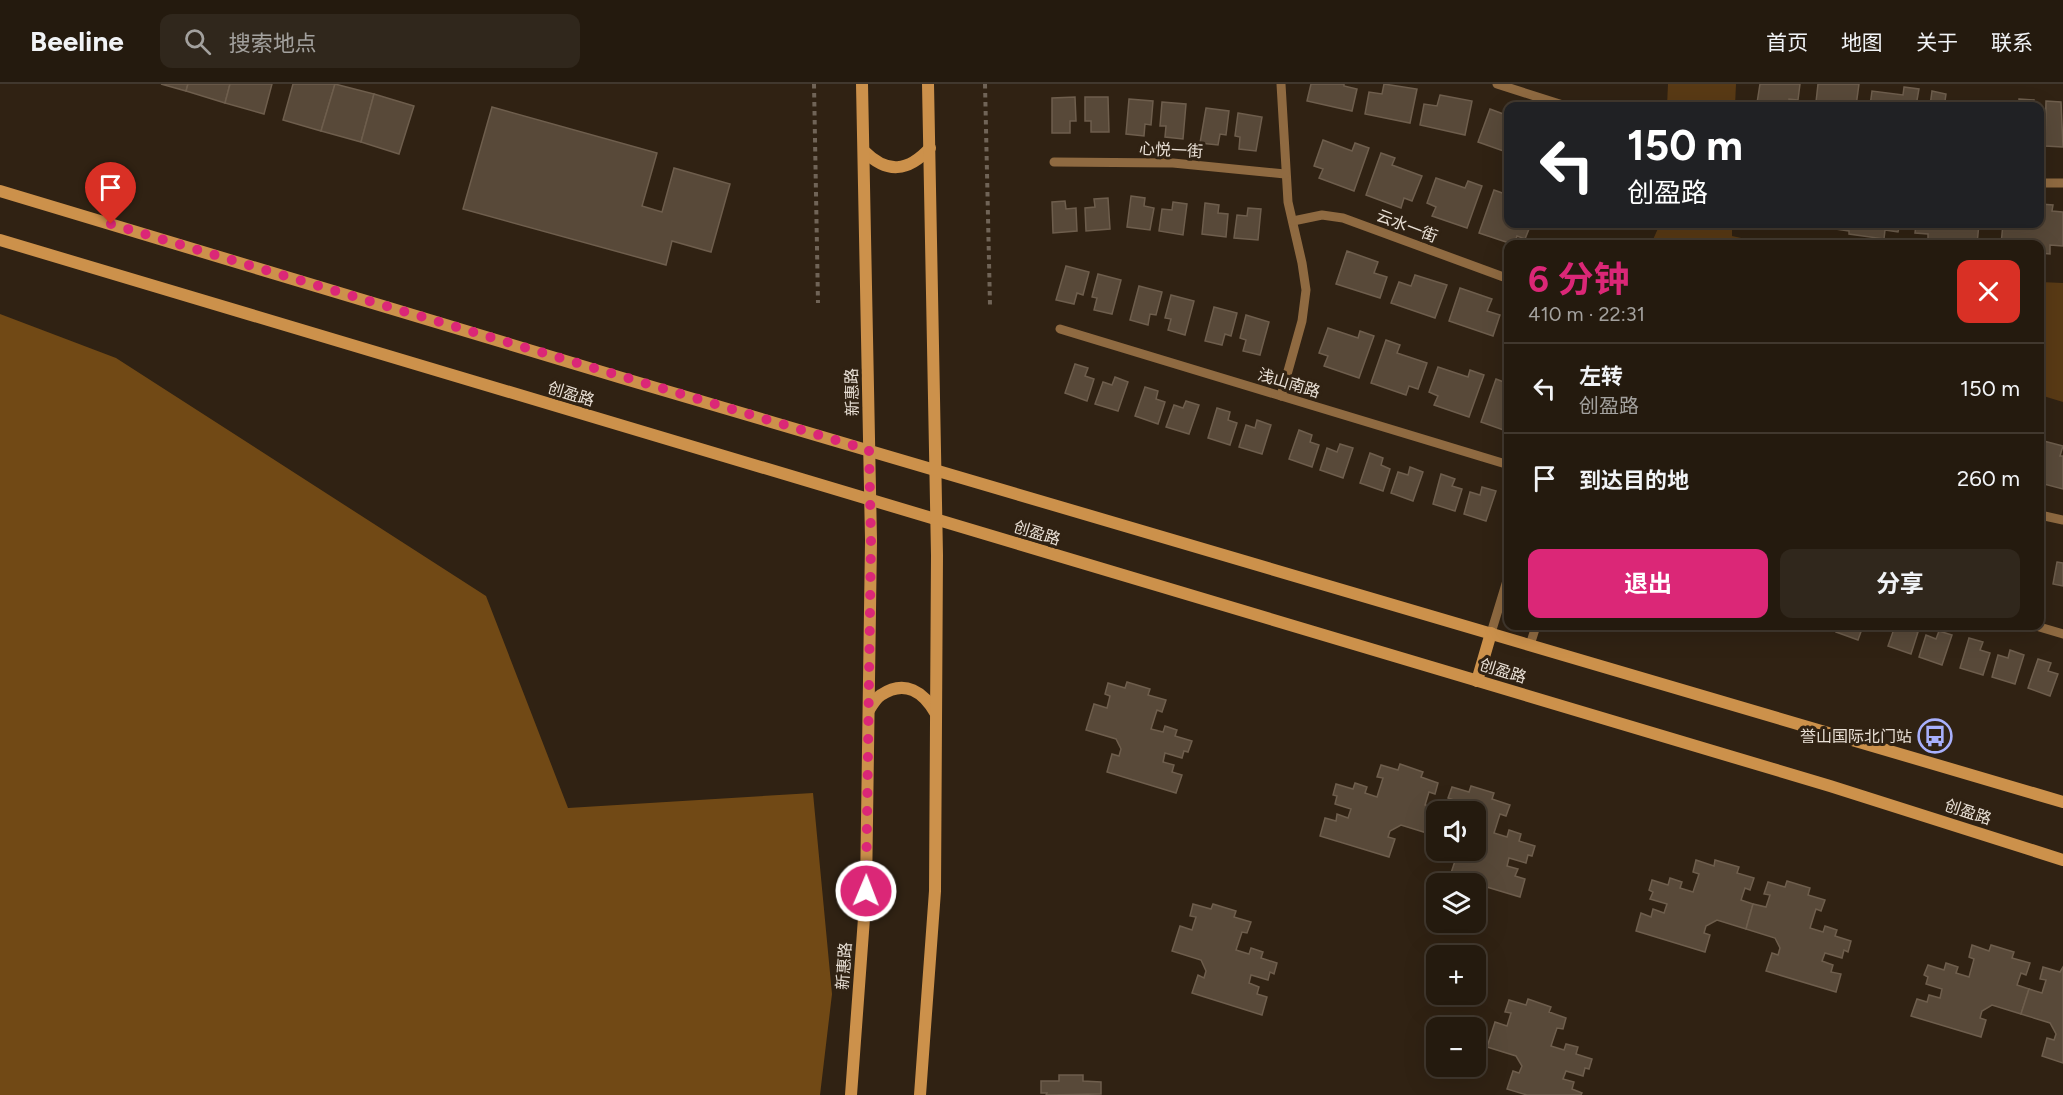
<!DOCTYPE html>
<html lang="zh">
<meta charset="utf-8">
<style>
body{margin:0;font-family:Figtree,"Noto Sans SC",sans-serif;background:#30271c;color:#f1f3f6;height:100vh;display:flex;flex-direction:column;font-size:22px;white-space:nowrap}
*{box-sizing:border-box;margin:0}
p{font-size:20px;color:#a3a19e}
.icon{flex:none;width:33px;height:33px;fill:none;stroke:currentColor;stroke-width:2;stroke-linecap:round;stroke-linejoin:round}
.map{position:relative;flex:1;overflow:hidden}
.details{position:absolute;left:1504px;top:156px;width:540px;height:390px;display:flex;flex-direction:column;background:#241a0e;border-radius:12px;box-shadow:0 6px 24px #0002,0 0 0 2px #41382e}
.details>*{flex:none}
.top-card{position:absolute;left:1504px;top:18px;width:540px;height:126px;border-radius:12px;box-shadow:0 6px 24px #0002,0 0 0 2px #41382e;background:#202124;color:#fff;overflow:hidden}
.controls{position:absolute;left:1426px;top:717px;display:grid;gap:12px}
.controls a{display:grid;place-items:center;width:60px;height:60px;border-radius:12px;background:#241a0e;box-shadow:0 6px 24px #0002,0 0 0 2px #41382e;font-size:30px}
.pin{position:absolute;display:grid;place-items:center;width:51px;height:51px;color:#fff;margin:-62px -26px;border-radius:50% 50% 50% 0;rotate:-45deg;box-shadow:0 0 6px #0007}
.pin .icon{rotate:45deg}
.me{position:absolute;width:66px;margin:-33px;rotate:1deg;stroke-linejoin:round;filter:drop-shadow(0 0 4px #0008)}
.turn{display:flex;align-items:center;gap:21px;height:126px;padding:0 24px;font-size:27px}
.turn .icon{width:78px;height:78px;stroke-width:2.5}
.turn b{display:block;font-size:42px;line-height:51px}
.round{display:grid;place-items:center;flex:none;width:63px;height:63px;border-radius:12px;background:#30271c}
.head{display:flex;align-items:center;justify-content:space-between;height:102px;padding:0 24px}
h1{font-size:36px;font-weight:700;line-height:45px;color:#db2777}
.action{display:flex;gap:12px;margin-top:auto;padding:12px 24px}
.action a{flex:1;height:69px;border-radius:12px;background:#db2777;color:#fff;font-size:24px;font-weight:700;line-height:69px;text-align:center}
.action a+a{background:#30271c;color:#f1f3f6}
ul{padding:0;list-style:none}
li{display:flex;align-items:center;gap:18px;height:90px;padding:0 24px;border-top:2px solid #41382e}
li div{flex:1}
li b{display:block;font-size:22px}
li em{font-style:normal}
header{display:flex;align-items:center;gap:36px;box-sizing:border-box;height:84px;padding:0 30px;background:#241a0e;border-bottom:2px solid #41382e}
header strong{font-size:28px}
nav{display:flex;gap:33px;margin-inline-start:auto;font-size:21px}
.search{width:420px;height:54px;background:#30271c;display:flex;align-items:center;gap:15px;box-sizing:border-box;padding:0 21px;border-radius:12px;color:#a3a19e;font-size:22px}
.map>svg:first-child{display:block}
.green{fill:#593a15}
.forest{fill:#714915}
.building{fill:#584939;stroke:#6e5e4d;stroke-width:1.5}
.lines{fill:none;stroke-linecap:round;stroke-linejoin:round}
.path{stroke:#706457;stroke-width:4;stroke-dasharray:4.5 4.5;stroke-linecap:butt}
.lane{stroke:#8f6a41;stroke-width:9}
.secondary{stroke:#cc914b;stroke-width:12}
.route{stroke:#db2777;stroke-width:10;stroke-dasharray:0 18}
.labels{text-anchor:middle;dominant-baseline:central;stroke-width:6;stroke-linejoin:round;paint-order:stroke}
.street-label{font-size:16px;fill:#e9e0d6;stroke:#302213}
.poi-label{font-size:16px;fill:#e9e0d6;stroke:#302213;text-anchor:end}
</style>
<header>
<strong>Beeline</strong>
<div class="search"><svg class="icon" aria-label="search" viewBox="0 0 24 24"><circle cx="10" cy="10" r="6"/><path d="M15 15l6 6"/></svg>搜索地点</div>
<nav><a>首页</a><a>地图</a><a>关于</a><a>联系</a></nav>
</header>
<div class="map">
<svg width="2063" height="1011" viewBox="0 0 2063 1011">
<rect width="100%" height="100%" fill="#302213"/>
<g class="green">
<path d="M 1668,0 L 1736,0 L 1735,22 L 1667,22 Z"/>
<path d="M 1660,140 L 1732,140 L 1732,152 L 1769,160 L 1651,160 Z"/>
<path d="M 2040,198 L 2063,199 L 2063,318 L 2040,311 Z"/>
</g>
<path class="forest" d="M 0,230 L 116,274 L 486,512 L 568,724 L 813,709 L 832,910 L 820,1011 L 0,1011 Z"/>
<g class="building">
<path d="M 161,0 L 188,0 L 186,7 Z"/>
<path d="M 188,0 L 230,0 L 225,19 L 186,7 Z"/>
<path d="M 230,0 L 272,0 L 264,30 L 225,19 Z"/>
<path d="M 293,0 L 335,0 L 321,47 L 283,36 Z"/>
<path d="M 335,0 L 374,10 L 361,58 L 321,47 Z"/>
<path d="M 1311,0 L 1344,0 L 1344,2 L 1357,5 L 1352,27 L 1307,17 Z"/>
<path d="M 1384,0 L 1417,5 L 1410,39 L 1365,30 L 1369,8 L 1382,10 Z"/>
<path d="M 1760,0 L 1800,0 L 1798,16 L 1789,15 L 1788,22 L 1767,22 L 1767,21 L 1757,19 Z"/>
<path d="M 1818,0 L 1859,0 L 1856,22 L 1824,22 L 1825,19 L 1816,18 Z"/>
<path d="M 1904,3 L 1919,5 L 1916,22 L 1870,22 L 1872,7 L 1903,11 Z"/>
<path d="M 1932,7 L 1946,10 L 1945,17 L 1976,22 L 1930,22 Z"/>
<path d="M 374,10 L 414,22 L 399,70 L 361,58 Z"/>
<path d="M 1440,11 L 1472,17 L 1465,51 L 1420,41 L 1424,20 L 1437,22 Z"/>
<path d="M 1075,13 L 1076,37 L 1070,37 L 1070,49 L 1052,49 L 1052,14 Z"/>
<path d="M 1085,13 L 1108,13 L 1109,48 L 1091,48 L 1091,37 L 1085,37 Z"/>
<path d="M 1129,15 L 1153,17 L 1151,41 L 1145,40 L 1144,52 L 1126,50 Z"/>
<path d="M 2019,15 L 2034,16 L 2033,22 L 2019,22 Z"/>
<path d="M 2046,17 L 2061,18 L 2063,63 L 2045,62 Z"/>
<path d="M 1162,18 L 1186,20 L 1183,55 L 1165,53 L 1166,42 L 1160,42 Z"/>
<path d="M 492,23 L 657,69 L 642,122 L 662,128 L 674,84 L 730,100 L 711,168 L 672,157 L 666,181 L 463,125 Z"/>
<path d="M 1206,24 L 1229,27 L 1226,51 L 1220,50 L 1218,61 L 1200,59 Z"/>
<path d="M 1490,25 L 1509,32 L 1509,69 L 1478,58 Z"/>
<path d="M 1238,29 L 1262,33 L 1256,67 L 1239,65 L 1240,53 L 1235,52 Z"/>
<path d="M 1323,56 L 1352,67 L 1355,59 L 1369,64 L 1354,107 L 1319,94 L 1323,85 L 1314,82 Z"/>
<path d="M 1381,69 L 1395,74 L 1392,81 L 1422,92 L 1412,117 L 1404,114 L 1401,124 L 1366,111 Z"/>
<path d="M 1436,94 L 1465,104 L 1468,97 L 1482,102 L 1467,144 L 1432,132 L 1436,123 L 1427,119 Z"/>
<path d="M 1494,106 L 1508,111 L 1505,119 L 1509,120 L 1509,140 L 1531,140 L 1525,155 L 1517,152 L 1514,160 L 1512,160 L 1479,149 Z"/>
<path d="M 1131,112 L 1145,114 L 1144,122 L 1154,124 L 1150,146 L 1127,143 Z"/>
<path d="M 1108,114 L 1110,145 L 1086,147 L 1085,124 L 1095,123 L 1094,115 Z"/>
<path d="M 1065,117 L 1066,125 L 1076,124 L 1077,147 L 1053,149 L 1052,118 Z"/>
<path d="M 1173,118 L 1187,120 L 1183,151 L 1159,147 L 1162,125 L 1172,126 Z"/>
<path d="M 1205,119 L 1219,121 L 1218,129 L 1228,130 L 1226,153 L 1202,150 Z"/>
<path d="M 2040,120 L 2053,121 L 2052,127 L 2063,128 L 2063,162 L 2050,161 L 2050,170 L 2040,169 L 2040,160 L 2001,160 L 2003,140 L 2040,140 Z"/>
<path d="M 1248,124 L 1261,125 L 1258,156 L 1234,154 L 1237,131 L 1247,132 Z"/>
<path d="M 1836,140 L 1900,140 L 1898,148 L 1885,146 L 1884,155 L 1849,150 L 1849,147 L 1836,145 Z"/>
<path d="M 1916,140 L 1979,140 L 1977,160 L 1928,158 L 1928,150 L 1915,149 Z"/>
<path d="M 1347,167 L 1378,178 L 1374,189 L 1387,193 L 1380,214 L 1336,200 Z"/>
<path d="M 1066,182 L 1089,188 L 1083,211 L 1077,209 L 1074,220 L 1056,216 Z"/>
<path d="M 1098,190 L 1121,196 L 1112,230 L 1094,226 L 1097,214 L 1092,213 Z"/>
<path d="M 1415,191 L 1447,201 L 1435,234 L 1391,219 L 1399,198 L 1411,202 Z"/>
<path d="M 1139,202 L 1162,208 L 1156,231 L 1150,230 L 1148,241 L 1130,236 Z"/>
<path d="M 1460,204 L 1492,215 L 1487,227 L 1500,231 L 1493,252 L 1449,237 Z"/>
<path d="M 1171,211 L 1194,217 L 1185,251 L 1168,246 L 1171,235 L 1165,234 Z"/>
<path d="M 1214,223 L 1237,229 L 1231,252 L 1225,250 L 1222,261 L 1205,257 Z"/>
<path d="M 1246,231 L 1269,238 L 1260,271 L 1243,267 L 1246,256 L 1240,254 Z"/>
<path d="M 1328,244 L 1358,254 L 1360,247 L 1374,252 L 1359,294 L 1324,282 L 1328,272 L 1319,269 Z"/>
<path d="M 1386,256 L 1400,261 L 1397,269 L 1427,279 L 1418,305 L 1409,302 L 1406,311 L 1371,299 Z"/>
<path d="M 1075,280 L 1088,284 L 1085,292 L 1094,295 L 1087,317 L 1065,309 Z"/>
<path d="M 1438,283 L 1468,293 L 1470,286 L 1484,291 L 1469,333 L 1434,321 L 1438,312 L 1429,308 Z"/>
<path d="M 1115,293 L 1128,298 L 1118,327 L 1095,320 L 1103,298 L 1112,301 Z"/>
<path d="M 1496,295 L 1509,300 L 1507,308 L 1509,308 L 1509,348 L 1481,338 Z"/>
<path d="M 1145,303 L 1158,307 L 1156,315 L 1165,318 L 1158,340 L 1135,332 Z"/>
<path d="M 1186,317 L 1199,321 L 1189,350 L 1166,343 L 1174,321 L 1183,324 Z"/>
<path d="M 1217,324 L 1230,328 L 1228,336 L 1237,339 L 1230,361 L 1208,354 Z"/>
<path d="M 1257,336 L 1271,341 L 1262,370 L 1239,363 L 1246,341 L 1255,344 Z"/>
<path d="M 1299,346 L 1312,351 L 1310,358 L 1319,361 L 1312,383 L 1289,375 Z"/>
<path d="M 2040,356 L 2063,362 L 2060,372 L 2063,372 L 2063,405 L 2040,399 Z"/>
<path d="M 1340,360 L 1353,364 L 1343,394 L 1320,386 L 1327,364 L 1337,368 Z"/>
<path d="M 1370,369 L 1383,374 L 1381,381 L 1390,385 L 1383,407 L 1360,399 Z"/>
<path d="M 1410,383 L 1423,388 L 1413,417 L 1391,409 L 1398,388 L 1408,391 Z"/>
<path d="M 1441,390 L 1455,395 L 1452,402 L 1462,405 L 1455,427 L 1433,420 Z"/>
<path d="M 1482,403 L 1496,407 L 1486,437 L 1464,430 L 1470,408 L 1480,411 Z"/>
<path d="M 2057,478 L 2063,479 L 2063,502 L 2053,500 Z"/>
<path d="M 1838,542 L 1863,542 L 1858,556 L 1836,548 Z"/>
<path d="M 1895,542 L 1910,542 L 1909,545 L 1918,548 L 1911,570 L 1888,562 Z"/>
<path d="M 1939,547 L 1952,551 L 1942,581 L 1919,573 L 1926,551 L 1936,555 Z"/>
<path d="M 1969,554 L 1983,558 L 1980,566 L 1990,569 L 1983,591 L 1960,584 Z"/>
<path d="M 2010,566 L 2024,571 L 2015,600 L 1992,593 L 1998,571 L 2008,574 Z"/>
<path d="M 2038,575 L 2051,579 L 2048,587 L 2058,590 L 2050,612 L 2028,604 Z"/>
<path d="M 1127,598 L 1150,605 L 1148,611 L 1166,616 L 1162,628 L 1157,626 L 1151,645 L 1163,648 L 1165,642 L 1177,646 L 1175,652 L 1192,657 L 1188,668 L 1184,667 L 1182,674 L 1165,669 L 1163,678 L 1174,681 L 1172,688 L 1182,691 L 1176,709 L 1107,688 L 1112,670 L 1119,672 L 1121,665 L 1116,655 L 1086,646 L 1094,620 L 1107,624 L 1110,612 L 1105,610 L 1108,599 L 1125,604 Z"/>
<path d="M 1400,680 L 1423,688 L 1421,693 L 1438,699 L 1435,710 L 1429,708 L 1425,721 L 1438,724 L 1430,750 L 1401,741 L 1390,747 L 1388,753 L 1395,755 L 1389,773 L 1320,752 L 1325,734 L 1336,737 L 1337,730 L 1348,734 L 1351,725 L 1335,720 L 1337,712 L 1333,711 L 1336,700 L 1353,705 L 1355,699 L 1367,703 L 1365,709 L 1377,713 L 1383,694 L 1377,693 L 1381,681 L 1398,686 Z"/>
<path d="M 1471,702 L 1494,709 L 1492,715 L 1510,721 L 1506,732 L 1500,730 L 1494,749 L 1507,753 L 1509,746 L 1521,750 L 1519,757 L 1535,762 L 1532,772 L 1528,771 L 1526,779 L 1509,774 L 1507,782 L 1518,785 L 1515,792 L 1525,795 L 1520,813 L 1450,792 L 1456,774 L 1462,776 L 1465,769 L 1463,766 L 1476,766 L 1476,728 L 1450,728 L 1454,716 L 1448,714 L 1452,703 L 1469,708 Z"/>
<path d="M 1438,724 L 1447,728 L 1437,728 L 1437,752 L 1430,750 Z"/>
<path d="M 1696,776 L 1714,782 L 1715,776 L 1739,783 L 1737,789 L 1754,794 L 1750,806 L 1745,804 L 1741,816 L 1753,820 L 1746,845 L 1717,836 L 1706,842 L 1704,849 L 1710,851 L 1705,868 L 1636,847 L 1641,829 L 1651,833 L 1653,825 L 1664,829 L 1667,820 L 1650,815 L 1653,808 L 1649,806 L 1652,796 L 1668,801 L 1670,794 L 1682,798 L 1680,804 L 1693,808 L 1699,790 L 1693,788 Z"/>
<path d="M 1787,797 L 1810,804 L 1808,811 L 1825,816 L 1821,827 L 1816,825 L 1810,844 L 1823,848 L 1825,842 L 1837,846 L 1835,852 L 1851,857 L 1848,868 L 1844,866 L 1842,874 L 1825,869 L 1822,877 L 1833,881 L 1831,888 L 1841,890 L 1836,908 L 1766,887 L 1772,869 L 1778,871 L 1780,864 L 1775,854 L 1746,845 L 1753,820 L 1766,823 L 1770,811 L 1764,810 L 1768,798 L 1785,803 Z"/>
<path d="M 1193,820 L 1211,825 L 1213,820 L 1236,827 L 1234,833 L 1251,838 L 1247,849 L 1242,848 L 1236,866 L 1249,870 L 1251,864 L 1263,868 L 1261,874 L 1277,879 L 1274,890 L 1270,888 L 1268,896 L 1251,891 L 1249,899 L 1259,903 L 1257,910 L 1267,913 L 1262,931 L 1192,909 L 1198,891 L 1204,894 L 1206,887 L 1201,876 L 1172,867 L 1180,842 L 1192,846 L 1196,833 L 1190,832 Z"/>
<path d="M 1972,861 L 1989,867 L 1991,861 L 2014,868 L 2012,874 L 2030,879 L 2026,891 L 2021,889 L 2017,901 L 2029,905 L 2021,930 L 1992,921 L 1982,927 L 1980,934 L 1986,936 L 1981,953 L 1911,932 L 1917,915 L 1927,918 L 1929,911 L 1940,914 L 1942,905 L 1926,900 L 1928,893 L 1924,891 L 1928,881 L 1944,886 L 1946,879 L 1958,883 L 1956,889 L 1969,893 L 1974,875 L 1969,873 Z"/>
<path d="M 2043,883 L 2060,888 L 2063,883 L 2063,979 L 2042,972 L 2047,954 L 2054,956 L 2056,950 L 2050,939 L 2021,930 L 2029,905 L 2042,909 L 2046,896 L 2040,895 Z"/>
<path d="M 1528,915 L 1551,923 L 1549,928 L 1566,934 L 1563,945 L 1557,944 L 1551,962 L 1564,966 L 1566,960 L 1578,963 L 1576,970 L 1592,975 L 1589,985 L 1585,984 L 1583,992 L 1566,987 L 1563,995 L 1574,998 L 1572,1005 L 1582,1009 L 1581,1011 L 1527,1011 L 1507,1005 L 1513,987 L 1519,989 L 1522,982 L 1516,972 L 1487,963 L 1495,938 L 1507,942 L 1511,929 L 1505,928 L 1509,916 L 1526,921 Z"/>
<path d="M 1059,991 L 1083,991 L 1083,997 L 1101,998 L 1101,1010 L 1046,1011 L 1047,1009 L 1041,1009 L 1041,997 L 1059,997 Z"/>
</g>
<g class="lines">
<g class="path">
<path d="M 814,0 L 818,219"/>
<path d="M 985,0 L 990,221"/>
</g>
<g class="lane">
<path d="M 1281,0 L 1288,118 L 1302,179 L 1306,206 L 1302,237 L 1281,312"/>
<path d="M 1497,0 L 1566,22"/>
<path d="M 1054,78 L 1173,79 L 1285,90"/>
<path d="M 2040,99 L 2063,99"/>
<path d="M 1293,137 L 1322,131 L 1343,134 L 1509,195"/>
<path d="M 1060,245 L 1509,381"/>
<path d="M 2040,431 L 2063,436"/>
<path d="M 2036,542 L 2063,550"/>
<path d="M 1491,549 L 1509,490"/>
<path d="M 1530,561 L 1536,542"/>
</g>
<g class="secondary">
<path d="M 864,67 C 887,90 908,88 930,64"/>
<path d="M 0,107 L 622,294 L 2063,718"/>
<path d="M 0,156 L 1830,702 L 2063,776"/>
<path d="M 1477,597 L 1491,549"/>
<path d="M 869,626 C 872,621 876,614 881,611 C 905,595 924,608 936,630"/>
<path d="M 851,1011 L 866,807 L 871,456 L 862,0"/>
<path d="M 920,1011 L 935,807 L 937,471 L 928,0"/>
</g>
</g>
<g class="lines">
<path class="route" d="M 111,140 L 869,366 L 871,456 L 866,807"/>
</g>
<defs>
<symbol id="bus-ring" viewBox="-11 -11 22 22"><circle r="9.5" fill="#302213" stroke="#a8b0fc" stroke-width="1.5"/><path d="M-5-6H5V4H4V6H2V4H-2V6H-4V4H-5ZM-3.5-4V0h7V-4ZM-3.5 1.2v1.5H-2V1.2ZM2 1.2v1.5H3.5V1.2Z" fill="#a8b0fc"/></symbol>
</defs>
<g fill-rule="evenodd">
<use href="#bus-ring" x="1916" y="633" width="38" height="38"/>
</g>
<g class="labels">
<g class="street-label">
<text transform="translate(1171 66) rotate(3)">心悦一街</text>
<text transform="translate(1407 142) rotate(21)">云水一街</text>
<text transform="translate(1289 299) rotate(17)">浅山南路</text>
<text transform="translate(852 308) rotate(-91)">新惠路</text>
<text transform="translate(571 310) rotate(17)">创盈路</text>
<text transform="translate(1037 449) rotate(17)">创盈路</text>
<text transform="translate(1503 587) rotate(17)">创盈路</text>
<text transform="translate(1968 728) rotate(18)">创盈路</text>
<text transform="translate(844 882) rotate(-86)">新惠路</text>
</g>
<g class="poi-label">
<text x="1912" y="652">誉山国际北门站</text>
</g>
</g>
</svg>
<div class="controls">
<a><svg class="icon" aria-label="sound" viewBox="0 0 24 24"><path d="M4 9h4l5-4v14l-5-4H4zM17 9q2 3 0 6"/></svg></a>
<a><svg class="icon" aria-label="layers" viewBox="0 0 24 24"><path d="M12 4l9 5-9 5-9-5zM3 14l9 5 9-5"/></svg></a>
<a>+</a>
<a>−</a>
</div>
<div class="pin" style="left:111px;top:140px;background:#d93025"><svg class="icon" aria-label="arrive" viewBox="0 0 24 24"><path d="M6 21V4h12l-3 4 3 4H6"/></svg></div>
<svg class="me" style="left:866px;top:807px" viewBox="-20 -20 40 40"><circle r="17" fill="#db2777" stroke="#fff" stroke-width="3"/><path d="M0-11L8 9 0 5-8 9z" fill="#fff"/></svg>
<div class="top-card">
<div class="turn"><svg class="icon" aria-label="left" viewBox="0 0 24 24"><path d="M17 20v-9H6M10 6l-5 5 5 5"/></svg><div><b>150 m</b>创盈路</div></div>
</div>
<section class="details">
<div class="head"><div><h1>6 分钟</h1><p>410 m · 22:31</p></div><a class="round" style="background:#d93025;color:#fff"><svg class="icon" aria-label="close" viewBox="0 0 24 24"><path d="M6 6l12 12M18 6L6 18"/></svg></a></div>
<ul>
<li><svg class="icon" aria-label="left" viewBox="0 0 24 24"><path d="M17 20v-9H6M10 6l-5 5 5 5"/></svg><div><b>左转</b><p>创盈路</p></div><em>150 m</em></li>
<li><svg class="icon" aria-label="arrive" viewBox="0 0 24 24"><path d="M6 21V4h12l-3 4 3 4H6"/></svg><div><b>到达目的地</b></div><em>260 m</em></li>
</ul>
<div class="action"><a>退出</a><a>分享</a></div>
</section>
</div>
